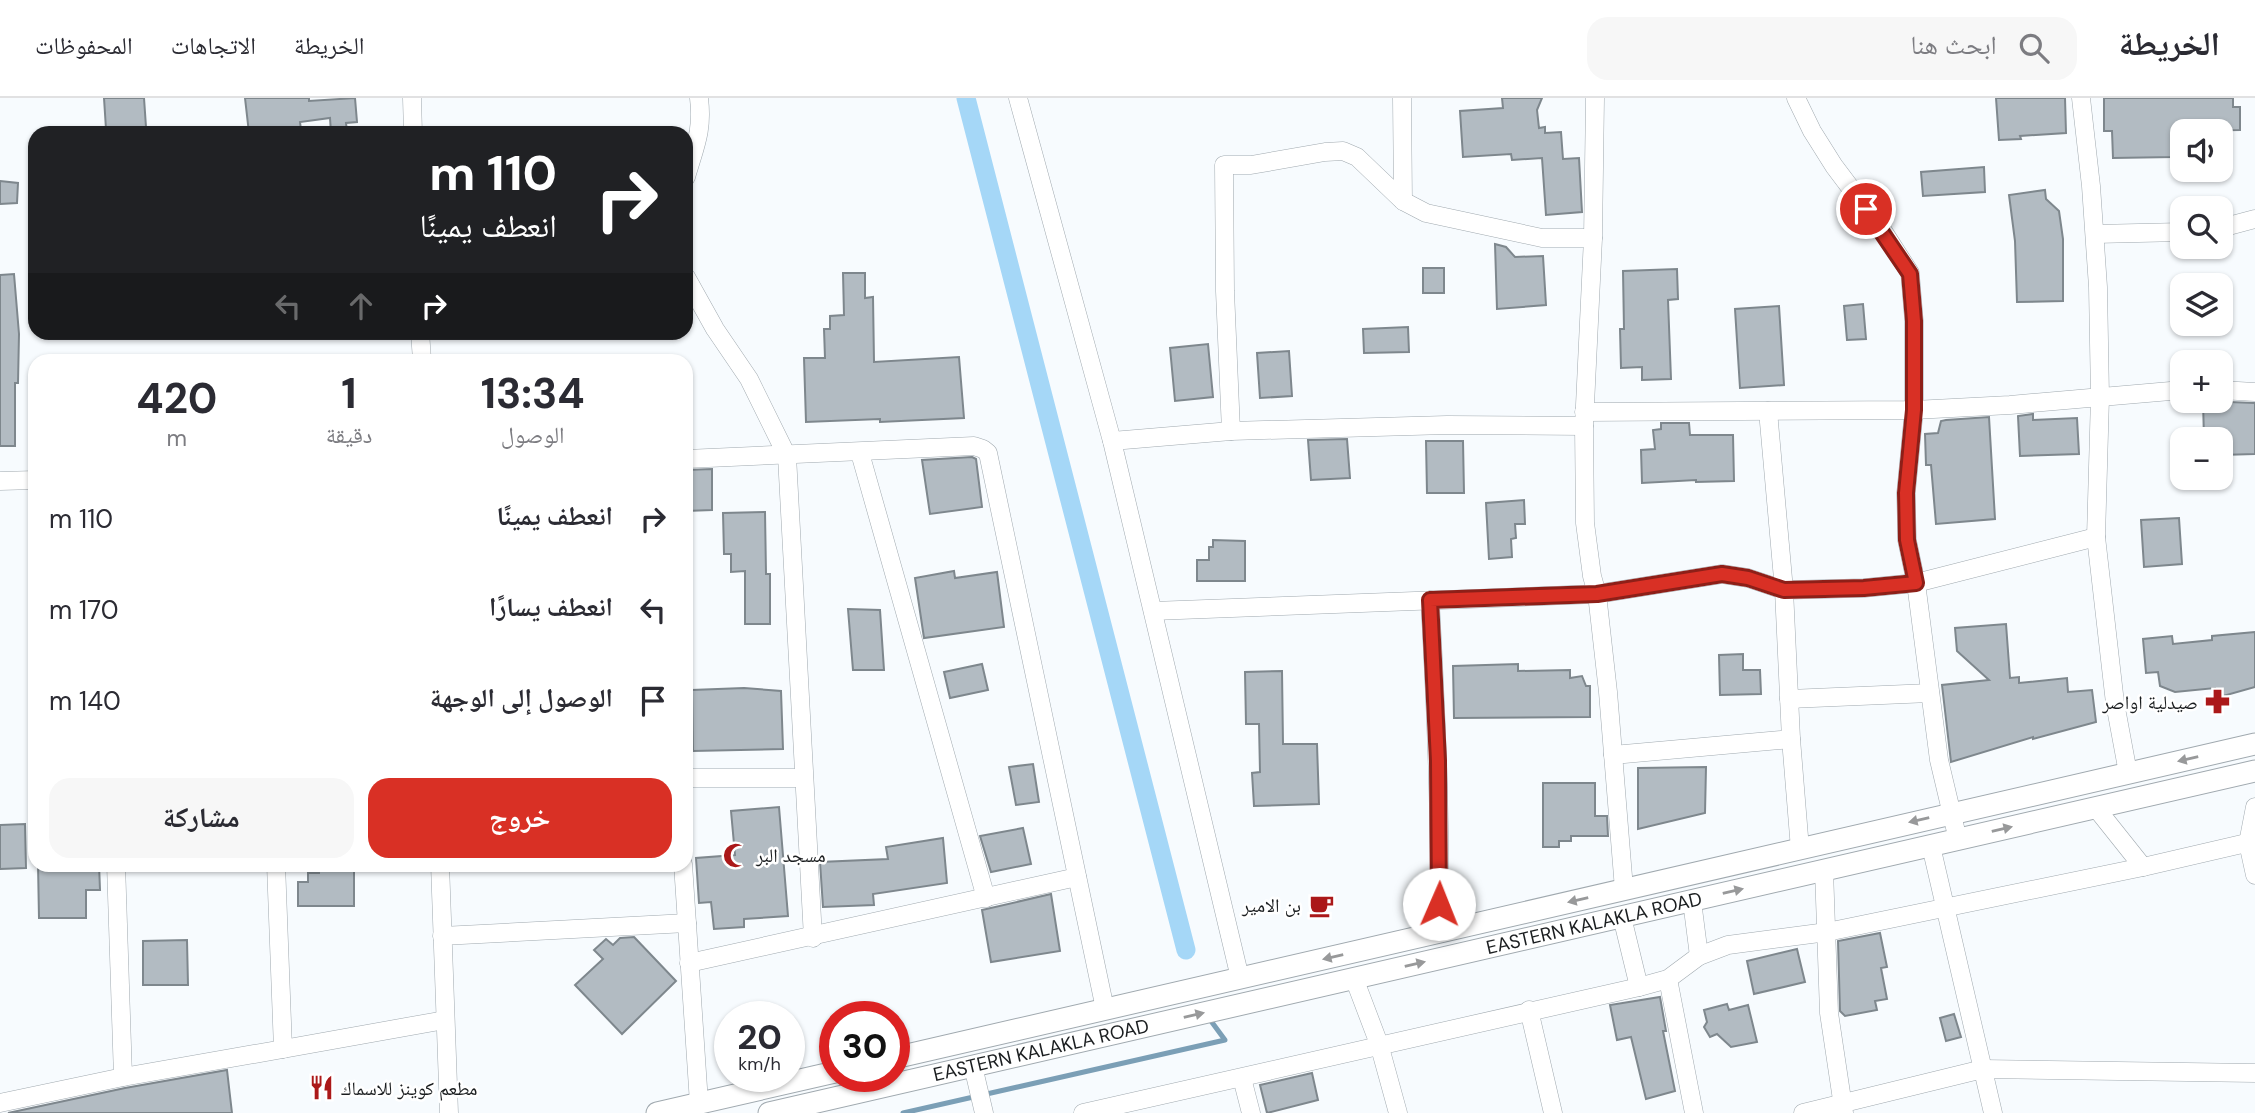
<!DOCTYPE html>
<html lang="ar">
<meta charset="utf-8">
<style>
body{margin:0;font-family:"DM Sans","Noto Naskh Arabic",sans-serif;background:#f7f7f7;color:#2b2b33;direction:rtl;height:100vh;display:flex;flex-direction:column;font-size:26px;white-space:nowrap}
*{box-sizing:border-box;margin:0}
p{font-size:23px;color:#7c7c81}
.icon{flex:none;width:38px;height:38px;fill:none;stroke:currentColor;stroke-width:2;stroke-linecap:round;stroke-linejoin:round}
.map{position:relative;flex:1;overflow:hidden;direction:ltr}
.sheet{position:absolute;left:28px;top:256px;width:665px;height:518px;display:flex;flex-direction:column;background:#fff;border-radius:21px;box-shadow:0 2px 5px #0004;direction:rtl}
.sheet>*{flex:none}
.hud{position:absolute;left:28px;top:28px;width:665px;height:214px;border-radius:21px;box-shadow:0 2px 5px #0004;direction:rtl;background:#202124;color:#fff;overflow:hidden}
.buttons{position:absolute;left:2170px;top:21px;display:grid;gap:14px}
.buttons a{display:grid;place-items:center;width:63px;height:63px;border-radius:14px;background:#fff;box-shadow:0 2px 5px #0004;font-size:35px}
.speed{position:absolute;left:714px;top:903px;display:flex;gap:14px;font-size:35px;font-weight:700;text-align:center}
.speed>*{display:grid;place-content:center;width:91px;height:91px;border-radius:50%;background:#fff;box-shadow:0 2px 5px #0004;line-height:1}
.speed small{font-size:18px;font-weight:400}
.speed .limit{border:10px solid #d22;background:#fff;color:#111}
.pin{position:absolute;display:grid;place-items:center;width:60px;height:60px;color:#fff;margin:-30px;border:4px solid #fff;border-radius:50%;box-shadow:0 2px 7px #0007}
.me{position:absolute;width:77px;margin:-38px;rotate:1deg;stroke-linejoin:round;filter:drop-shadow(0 0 5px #0008)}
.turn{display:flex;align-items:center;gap:24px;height:147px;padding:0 21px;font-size:32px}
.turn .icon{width:91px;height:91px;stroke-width:2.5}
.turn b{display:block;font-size:49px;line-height:60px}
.lanes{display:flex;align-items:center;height:66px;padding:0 21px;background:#0003;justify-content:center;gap:35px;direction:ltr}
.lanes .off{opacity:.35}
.eta{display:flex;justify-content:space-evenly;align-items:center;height:119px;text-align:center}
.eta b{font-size:42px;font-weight:700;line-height:49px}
.button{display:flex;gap:14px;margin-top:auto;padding:14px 21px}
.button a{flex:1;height:80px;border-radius:21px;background:#d93025;color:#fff;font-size:28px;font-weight:700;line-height:80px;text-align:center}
.button a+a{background:#f7f7f7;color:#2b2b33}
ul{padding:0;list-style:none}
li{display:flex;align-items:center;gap:21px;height:91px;padding:0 21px}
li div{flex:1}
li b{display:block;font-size:26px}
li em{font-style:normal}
header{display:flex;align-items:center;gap:42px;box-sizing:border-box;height:98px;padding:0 35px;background:#fff;border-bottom:2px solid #e1e1e2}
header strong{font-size:33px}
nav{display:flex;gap:38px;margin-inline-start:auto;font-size:24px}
.search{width:490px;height:63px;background:#f7f7f7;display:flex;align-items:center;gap:18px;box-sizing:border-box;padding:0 24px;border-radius:21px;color:#7c7c81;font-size:26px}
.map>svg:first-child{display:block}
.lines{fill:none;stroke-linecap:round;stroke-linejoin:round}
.stream{stroke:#7b9fb6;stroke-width:5}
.canal{stroke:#a5d7f7;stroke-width:19}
.building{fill:#b2bbc2;stroke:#7e878d;stroke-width:2}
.minor-casing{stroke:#a0a9af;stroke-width:19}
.tertiary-casing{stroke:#a0a9af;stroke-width:23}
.minor{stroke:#fff;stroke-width:18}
.tertiary{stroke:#fff;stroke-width:21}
.oneway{fill:#98999a}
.route-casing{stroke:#8d1f18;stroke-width:18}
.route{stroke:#d93025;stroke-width:12}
.labels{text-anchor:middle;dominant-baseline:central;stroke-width:5;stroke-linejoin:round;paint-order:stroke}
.poi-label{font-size:19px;fill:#1a1d1f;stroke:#fff;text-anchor:end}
.street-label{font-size:19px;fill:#1a1d1f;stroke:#fff}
</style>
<header>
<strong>الخريطة</strong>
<div class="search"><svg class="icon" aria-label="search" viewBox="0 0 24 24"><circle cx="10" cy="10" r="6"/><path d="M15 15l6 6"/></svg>ابحث هنا</div>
<nav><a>الخريطة</a><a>الاتجاهات</a><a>المحفوظات</a></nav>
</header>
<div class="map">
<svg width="2255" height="1015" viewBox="0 0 2255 1015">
<rect width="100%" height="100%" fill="#f7fbfe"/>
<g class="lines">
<path class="stream" d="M 903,1015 L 1225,942 L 1211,923"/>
<path class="canal" d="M 966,0 L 1186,852"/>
</g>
<g class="building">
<path d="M 104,0 L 144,0 L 146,29 L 106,31 Z"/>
<path d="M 245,0 L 309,0 L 309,3 L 355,0 L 357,24 L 346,25 L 347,33 L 331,35 L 330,20 L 300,24 L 301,32 L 293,33 L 294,35 L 249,35 Z"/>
<path d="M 1502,0 L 1542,0 L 1537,12 L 1539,30 L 1545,29 L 1545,35 L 1561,34 L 1563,61 L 1579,60 L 1582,114 L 1546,117 L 1542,60 L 1512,62 L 1511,56 L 1463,59 L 1460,13 L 1503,10 Z"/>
<path d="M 1996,0 L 2065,0 L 2066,35 L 2020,38 L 2021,41 L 1999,42 Z"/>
<path d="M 2104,0 L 2233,0 L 2233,9 L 2240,9 L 2240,32 L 2173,33 L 2174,59 L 2113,60 L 2112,33 L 2104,33 Z"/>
<path d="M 1984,69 L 1985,94 L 1923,98 L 1921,74 Z"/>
<path d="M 0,83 L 18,85 L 17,105 L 0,106 Z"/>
<path d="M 2045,92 L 2046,101 L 2059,113 L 2063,141 L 2063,203 L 2017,204 L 2015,143 L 2009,97 Z"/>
<path d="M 1495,146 L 1506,149 L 1515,159 L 1543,158 L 1546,207 L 1497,211 Z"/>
<rect x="1423" y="170" width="21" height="25"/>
<path d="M 1677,171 L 1678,201 L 1668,202 L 1671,281 L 1642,282 L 1642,269 L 1621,270 L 1620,231 L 1624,231 L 1623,173 Z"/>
<path d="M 843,175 L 865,175 L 865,200 L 873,199 L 874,264 L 959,259 L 964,320 L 880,324 L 880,321 L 806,324 L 804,260 L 825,260 L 824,231 L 830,231 L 830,218 L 844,217 Z"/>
<path d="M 14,176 L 19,236 L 18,285 L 15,285 L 15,348 L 0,348 L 0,177 Z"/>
<path d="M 1863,206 L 1866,241 L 1847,242 L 1844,208 Z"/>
<path d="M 1779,208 L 1784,287 L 1740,290 L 1735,211 Z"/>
<path d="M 1408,229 L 1409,254 L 1364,255 L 1363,231 Z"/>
<path d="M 1208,246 L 1213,299 L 1175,303 L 1170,250 Z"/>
<path d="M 1289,253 L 1292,298 L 1260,300 L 1257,255 Z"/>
<path d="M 2203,303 L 2255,305 L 2255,356 L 2221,357 L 2221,341 L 2204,341 Z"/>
<path d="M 2033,316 L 2033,322 L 2077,320 L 2079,356 L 2020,358 L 2018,318 Z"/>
<path d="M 1989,319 L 1995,421 L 1936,426 L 1931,367 L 1926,367 L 1925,336 L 1938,335 L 1941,323 L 1946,322 Z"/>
<path d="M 1661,325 L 1689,325 L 1690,337 L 1733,337 L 1734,383 L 1696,384 L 1696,382 L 1642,385 L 1641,352 L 1655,351 L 1653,332 L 1661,331 Z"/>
<path d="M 1347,341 L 1350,380 L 1311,382 L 1308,342 Z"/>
<path d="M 1426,343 L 1463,343 L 1464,395 L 1427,395 Z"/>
<path d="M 972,359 L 976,361 L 982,409 L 930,416 L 922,362 Z"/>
<path d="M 712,371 L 712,412 L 686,413 L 686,372 Z"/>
<path d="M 1524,402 L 1525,426 L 1515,426 L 1516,440 L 1511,441 L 1512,459 L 1489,461 L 1486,405 Z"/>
<path d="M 765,414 L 766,476 L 770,476 L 770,526 L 745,526 L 745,473 L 731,474 L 731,456 L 724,456 L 723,415 Z"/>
<path d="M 2179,420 L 2182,466 L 2144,469 L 2141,422 Z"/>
<path d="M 1213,442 L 1245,443 L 1245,483 L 1197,483 L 1197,462 L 1209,462 L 1209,449 L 1213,449 Z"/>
<path d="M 954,473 L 955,480 L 997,474 L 1004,529 L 924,540 L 915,480 Z"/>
<path d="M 848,511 L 880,512 L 884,572 L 853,572 Z"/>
<path d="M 2006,526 L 2010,580 L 2019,579 L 2019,585 L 2067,580 L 2068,594 L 2092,592 L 2096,624 L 2033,641 L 2033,639 L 1951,664 L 1942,587 L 1989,582 L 1957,553 L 1955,530 Z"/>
<path d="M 2255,534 L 2255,589 L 2216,600 L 2215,590 L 2175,594 L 2160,588 L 2158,574 L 2146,575 L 2143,541 L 2172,538 L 2173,546 L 2212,542 L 2212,538 Z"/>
<path d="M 1743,556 L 1743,572 L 1760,572 L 1761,596 L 1720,597 L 1719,557 Z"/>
<path d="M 982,566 L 988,592 L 950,600 L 944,574 Z"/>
<path d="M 1518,566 L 1518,573 L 1570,572 L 1570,580 L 1582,578 L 1586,588 L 1590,588 L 1590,619 L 1454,620 L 1453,568 Z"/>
<path d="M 1282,573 L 1283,646 L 1317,646 L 1319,706 L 1254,708 L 1252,675 L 1260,674 L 1259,626 L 1246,626 L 1245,574 Z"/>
<path d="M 744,590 L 781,593 L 783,651 L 693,653 L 692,592 Z"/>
<path d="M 1033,666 L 1039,704 L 1016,707 L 1009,669 Z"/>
<path d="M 1706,669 L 1705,715 L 1638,731 L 1638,670 Z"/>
<path d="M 1543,685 L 1595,685 L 1595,718 L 1607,718 L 1608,738 L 1571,738 L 1571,743 L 1559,743 L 1559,749 L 1543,749 Z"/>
<path d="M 779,709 L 788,818 L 744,821 L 744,829 L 714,831 L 711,804 L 699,805 L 696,760 L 735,757 L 731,713 Z"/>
<path d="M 25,726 L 26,770 L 0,771 L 0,727 Z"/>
<path d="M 1023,730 L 1031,766 L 991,774 L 980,738 Z"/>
<path d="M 943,740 L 947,785 L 873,796 L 874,807 L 823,809 L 820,764 L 888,761 L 886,749 Z"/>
<path d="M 38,766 L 99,766 L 100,792 L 86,792 L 86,820 L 39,820 Z"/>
<path d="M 319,766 L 354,766 L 354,808 L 298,808 L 298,784 L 308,784 L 308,775 L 319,775 Z"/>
<path d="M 1051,796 L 1060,853 L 991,864 L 982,812 Z"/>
<path d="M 1880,835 L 1887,869 L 1881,870 L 1887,901 L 1875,903 L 1877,912 L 1845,918 L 1840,913 L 1838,843 Z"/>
<path d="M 634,839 L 676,883 L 622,936 L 575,887 L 603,861 L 594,852 L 606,841 L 613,847 L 620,840 Z"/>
<path d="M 187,842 L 188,887 L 143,887 L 143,843 Z"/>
<path d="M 1797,851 L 1805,884 L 1754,896 L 1747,863 Z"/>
<path d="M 1660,899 L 1666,933 L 1663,933 L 1675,993 L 1646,1001 L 1631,939 L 1617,942 L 1610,907 Z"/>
<path d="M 1727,906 L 1729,912 L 1748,907 L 1757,944 L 1731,949 L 1717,936 L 1710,939 L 1704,929 L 1707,924 L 1704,912 Z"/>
<path d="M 1954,916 L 1961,939 L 1946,943 L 1940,920 Z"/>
<path d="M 227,972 L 232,1015 L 8,1015 L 125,990 Z"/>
<path d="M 1312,975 L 1318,1002 L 1267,1015 L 1260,987 Z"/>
</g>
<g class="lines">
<defs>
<g id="minor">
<path d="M 412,0 L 413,35"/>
<path d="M 1018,0 L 1112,343 L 1240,880"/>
<path d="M 1402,0 L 1403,103"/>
<path d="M 1595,0 L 1593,140 L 1584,328 L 1585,425 L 1592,478 L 1597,496 L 1608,594 L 1624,791"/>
<path d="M 1796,0 L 1812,33 L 1834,68 L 1883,133 L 1910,175 L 1914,223 L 1914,312 L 1906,395 L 1907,442 L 1916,485 L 1939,662 L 1958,742"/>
<path d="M 2081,0 L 2091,88 L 2098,189 L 2100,299 L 2096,439 L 2115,605 L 2128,675"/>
<path d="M 686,79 C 695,48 703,33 699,0"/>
<path d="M 2221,130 L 2255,121"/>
<path d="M 2095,136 L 2182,134"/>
<path d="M 686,179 L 715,231 L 749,281 L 787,358 L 813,840"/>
<path d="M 420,234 L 422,262"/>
<path d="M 2221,292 L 2255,294"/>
<path d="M 1768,313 L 1784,492 L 1791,641 L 1800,751"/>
<path d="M 1584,314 L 1914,312 L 2010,307 L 2182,292"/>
<path d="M 1231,333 L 1225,193 L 1224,67 L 1251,67 L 1325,54 L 1343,53 L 1357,59 L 1403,103 L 1426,115 L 1542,140 L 1593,140"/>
<path d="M 1112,343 L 1231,333 L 1447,327 L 1584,328"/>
<path d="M 860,355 L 986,800"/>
<path d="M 686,361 L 974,348 L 983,351 L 988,355 L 1105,911"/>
<path d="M 0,383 L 35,382"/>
<path d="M 1430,502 C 1436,613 1441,723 1439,834"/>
<path d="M 1153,513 L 1597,496 L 1722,476 L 1748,480 L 1784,492 L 1864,490 L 1916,485 L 2096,439"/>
<path d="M 1789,601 L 1930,595"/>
<path d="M 1613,657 L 1791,641"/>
<path d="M 686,680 L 804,680"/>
<path d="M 2255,709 L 2248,745 L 2255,777"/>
<path d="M 2096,710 L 2143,769"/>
<path d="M 1931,748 L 1993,1015"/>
<path d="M 116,766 L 123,979"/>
<path d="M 440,766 L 449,1015"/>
<path d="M 683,766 L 699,1005"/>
<path d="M 1824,772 L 1829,915 L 1844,1015"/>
<path d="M 1692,803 L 1699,858"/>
<path d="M 1622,819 L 1639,889"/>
<path d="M 442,838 L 687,825"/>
<path d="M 689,865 L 1077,779"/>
<path d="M 1354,880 L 1379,946 L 1398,1015"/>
<path d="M 1668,881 L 1694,1015"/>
<path d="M 1529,912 L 1553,1015"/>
<path d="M 283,951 L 445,922"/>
<path d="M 973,968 L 984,1015"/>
<path d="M 1242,980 L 1251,1015"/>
<path d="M 0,1005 L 123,979 L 283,951 L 276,766"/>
<path d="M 1083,1015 L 1639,889 L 1668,881 L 1699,858 L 1728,847 L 1827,834 L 2143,769 L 2255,743"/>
<path d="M 1803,1015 L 1983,971 L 2255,975"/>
</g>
<g id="tertiary">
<path d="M 894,960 L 2255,646"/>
<path d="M 657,1015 L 835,974"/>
<path d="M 769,1015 L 2255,673"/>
</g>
</defs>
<use href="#minor" class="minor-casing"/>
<use href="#tertiary" class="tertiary-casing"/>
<use href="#minor" class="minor"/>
<use href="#tertiary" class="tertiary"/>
</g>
<defs><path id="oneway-solid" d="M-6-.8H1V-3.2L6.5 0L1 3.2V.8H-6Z" transform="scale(1.75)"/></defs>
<g class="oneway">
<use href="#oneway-solid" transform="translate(2188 661) rotate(167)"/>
<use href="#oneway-solid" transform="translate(1919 722) rotate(167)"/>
<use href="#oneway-solid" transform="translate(2002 731) rotate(-13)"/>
<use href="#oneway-solid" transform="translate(1733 793) rotate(-13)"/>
<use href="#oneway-solid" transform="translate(1578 802) rotate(167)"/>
<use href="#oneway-solid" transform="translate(1333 859) rotate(167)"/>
<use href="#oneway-solid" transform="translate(1415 866) rotate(-13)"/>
<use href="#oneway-solid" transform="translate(1194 917) rotate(-13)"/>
</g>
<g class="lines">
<defs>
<path id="route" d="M 1439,806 L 1438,663 L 1430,502 L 1597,496 L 1722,476 L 1748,480 L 1784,492 L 1864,490 L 1916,485 L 1907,442 L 1906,395 L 1914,312 L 1914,223 L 1910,176 L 1866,111"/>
</defs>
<use href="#route" class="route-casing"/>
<use href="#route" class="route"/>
</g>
<defs>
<symbol id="pharmacy-bare" viewBox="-9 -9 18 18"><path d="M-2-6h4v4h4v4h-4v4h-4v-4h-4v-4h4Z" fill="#ab1819" stroke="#fff" stroke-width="2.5" paint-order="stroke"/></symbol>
<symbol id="mosque-bare" viewBox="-9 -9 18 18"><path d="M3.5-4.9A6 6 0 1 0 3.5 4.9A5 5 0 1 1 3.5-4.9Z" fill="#ab1819" stroke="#fff" stroke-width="2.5" paint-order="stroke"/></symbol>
<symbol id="cafe-bare" viewBox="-9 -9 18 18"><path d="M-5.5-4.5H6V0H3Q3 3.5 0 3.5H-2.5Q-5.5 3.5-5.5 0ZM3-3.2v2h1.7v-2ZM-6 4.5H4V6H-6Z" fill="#ab1819" stroke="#fff" stroke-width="2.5" paint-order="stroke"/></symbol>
<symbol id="restaurant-bare" viewBox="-9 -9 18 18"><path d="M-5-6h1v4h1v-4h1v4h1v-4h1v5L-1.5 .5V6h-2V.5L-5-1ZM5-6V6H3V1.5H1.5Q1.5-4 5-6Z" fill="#ab1819" stroke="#fff" stroke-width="2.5" paint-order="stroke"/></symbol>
</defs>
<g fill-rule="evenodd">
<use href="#pharmacy-bare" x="2200" y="586" width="35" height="35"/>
<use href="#mosque-bare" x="718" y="740" width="35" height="35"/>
<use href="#cafe-bare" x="1304" y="790" width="35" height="35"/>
<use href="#restaurant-bare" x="304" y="972" width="35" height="35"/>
</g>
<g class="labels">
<g class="poi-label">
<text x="2198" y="604">صيدلية اواصر</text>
<text x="756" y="757" text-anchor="start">مسجد البر</text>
<text x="1301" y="807">بن الامير</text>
<text x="341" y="990" text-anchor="start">مطعم كوينز للاسماك</text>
</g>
<g class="street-label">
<text transform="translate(1594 825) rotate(-13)">EASTERN KALAKLA ROAD</text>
<text transform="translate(1041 952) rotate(-13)">EASTERN KALAKLA ROAD</text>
</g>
</g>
</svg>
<div class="buttons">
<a><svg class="icon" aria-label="sound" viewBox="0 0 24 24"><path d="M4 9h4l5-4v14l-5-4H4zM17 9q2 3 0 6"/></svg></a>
<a><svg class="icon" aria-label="search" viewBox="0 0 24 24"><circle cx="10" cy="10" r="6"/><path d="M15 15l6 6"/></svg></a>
<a><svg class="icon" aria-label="layers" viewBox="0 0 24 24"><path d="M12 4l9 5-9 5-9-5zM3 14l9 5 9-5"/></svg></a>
<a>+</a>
<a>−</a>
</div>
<div class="speed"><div>20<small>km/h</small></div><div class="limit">30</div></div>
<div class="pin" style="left:1866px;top:111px;background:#d93025"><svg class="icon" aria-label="arrive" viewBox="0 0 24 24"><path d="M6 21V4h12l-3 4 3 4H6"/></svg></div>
<svg class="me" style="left:1439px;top:806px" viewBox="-20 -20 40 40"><circle r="19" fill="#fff"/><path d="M0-13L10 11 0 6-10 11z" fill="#d93025"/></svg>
<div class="hud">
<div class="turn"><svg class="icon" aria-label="right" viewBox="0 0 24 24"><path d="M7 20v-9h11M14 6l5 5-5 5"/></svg><div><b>110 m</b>انعطف يمينًا</div></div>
<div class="lanes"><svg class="icon off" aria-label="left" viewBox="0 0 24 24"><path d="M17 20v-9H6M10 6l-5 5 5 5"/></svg><svg class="icon off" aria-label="ahead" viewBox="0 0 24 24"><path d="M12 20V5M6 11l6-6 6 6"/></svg><svg class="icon" aria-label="right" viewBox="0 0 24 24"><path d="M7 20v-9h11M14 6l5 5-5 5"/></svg></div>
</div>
<section class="sheet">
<div class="eta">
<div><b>13:34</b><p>الوصول</p></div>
<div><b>1</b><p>دقيقة</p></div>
<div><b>420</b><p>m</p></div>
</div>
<ul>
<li><svg class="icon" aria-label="right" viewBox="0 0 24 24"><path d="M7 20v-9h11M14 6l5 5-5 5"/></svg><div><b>انعطف يمينًا</b></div><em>110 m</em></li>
<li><svg class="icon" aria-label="left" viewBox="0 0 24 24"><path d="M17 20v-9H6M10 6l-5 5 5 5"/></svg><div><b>انعطف يسارًا</b></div><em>170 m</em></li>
<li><svg class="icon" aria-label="arrive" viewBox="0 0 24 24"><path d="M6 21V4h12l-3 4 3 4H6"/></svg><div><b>الوصول إلى الوجهة</b></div><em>140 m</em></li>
</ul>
<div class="button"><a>خروج</a><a>مشاركة</a></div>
</section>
</div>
